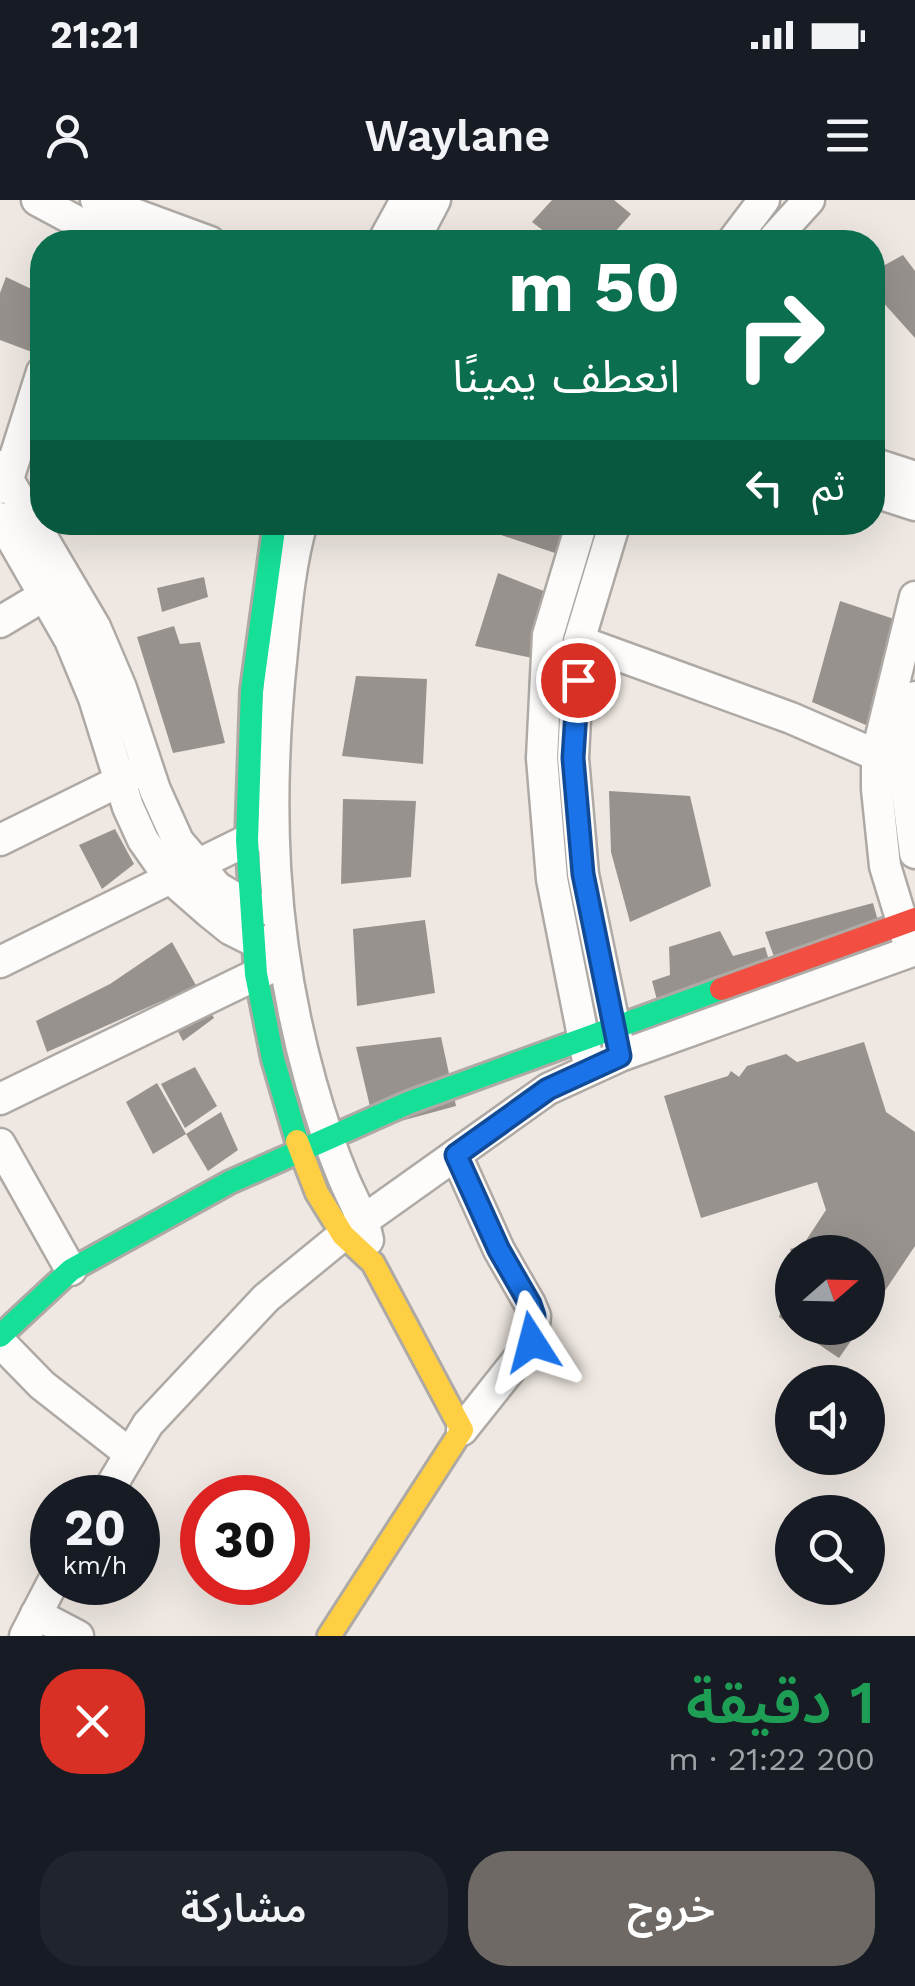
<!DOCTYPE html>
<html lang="ar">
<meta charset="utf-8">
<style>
body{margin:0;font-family:"Work Sans","Noto Sans Arabic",sans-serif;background:#20242c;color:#f1f3f6;direction:rtl;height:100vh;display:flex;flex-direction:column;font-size:38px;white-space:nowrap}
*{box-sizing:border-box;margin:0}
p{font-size:32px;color:#9ea1a6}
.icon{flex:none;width:55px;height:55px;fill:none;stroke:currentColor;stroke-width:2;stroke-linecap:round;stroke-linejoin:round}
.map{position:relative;height:1436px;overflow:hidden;direction:ltr}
.drawer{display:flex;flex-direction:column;background:#171b24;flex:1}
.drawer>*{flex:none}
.hud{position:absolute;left:30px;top:30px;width:855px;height:305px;border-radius:40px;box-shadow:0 10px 40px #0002;direction:rtl;background:#0b6e4f;color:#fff;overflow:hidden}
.needle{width:65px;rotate:70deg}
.fabs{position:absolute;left:775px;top:1035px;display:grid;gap:20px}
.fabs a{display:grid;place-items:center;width:110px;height:110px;border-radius:50%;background:#171b24;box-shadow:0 10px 40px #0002;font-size:50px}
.speed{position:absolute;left:30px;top:1275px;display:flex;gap:20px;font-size:50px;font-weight:700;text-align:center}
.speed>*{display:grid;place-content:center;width:130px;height:130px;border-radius:50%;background:#171b24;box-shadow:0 10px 40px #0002;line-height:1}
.speed small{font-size:25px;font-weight:400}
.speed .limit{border:15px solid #d22;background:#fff;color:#111}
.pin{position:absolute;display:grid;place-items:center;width:85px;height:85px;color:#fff;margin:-42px;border:5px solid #fff;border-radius:50%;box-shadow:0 2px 10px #0007}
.me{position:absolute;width:110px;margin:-55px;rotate:351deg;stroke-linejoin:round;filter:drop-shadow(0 0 8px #0008)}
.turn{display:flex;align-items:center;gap:35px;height:210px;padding:0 40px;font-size:45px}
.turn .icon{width:130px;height:130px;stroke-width:2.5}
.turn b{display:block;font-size:70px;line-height:85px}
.then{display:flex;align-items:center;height:95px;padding:0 40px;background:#0003;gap:20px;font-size:38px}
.round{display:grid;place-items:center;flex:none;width:105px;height:105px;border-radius:40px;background:#20242c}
.headline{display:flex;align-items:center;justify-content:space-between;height:170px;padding:0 40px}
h1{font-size:60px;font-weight:600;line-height:75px;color:#1e9e55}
.primary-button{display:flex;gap:20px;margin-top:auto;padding:20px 40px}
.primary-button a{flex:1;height:115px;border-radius:40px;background:#6e6964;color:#fff;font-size:40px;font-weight:600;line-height:115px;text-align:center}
.primary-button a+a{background:#20242c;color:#f1f3f6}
.status{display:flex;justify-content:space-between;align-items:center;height:70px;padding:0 50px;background:#171b24;direction:ltr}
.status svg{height:28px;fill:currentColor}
header{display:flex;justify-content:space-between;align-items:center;height:130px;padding:0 40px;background:#171b24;font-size:45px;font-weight:600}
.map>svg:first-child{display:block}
.building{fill:#97928d}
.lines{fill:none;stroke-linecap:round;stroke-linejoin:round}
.street-casing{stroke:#aea9a4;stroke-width:35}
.fast-casing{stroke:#aea9a4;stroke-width:28}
.slow-casing{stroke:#aea9a4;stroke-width:28}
.jam-casing{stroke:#aea9a4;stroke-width:28}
.street{stroke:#fdfcfb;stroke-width:30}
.fast{stroke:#16e098;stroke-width:22}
.slow{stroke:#ffcf43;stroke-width:22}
.jam{stroke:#f24e42;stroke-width:22}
.route-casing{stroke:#114b97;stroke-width:25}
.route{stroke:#1a73e8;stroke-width:18}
</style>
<div class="status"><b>21:21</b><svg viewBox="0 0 49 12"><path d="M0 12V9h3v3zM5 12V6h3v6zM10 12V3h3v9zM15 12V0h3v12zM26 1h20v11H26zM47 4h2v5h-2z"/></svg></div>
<header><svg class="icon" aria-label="menu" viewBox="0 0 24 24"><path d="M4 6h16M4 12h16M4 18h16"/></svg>Waylane<svg class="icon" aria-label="person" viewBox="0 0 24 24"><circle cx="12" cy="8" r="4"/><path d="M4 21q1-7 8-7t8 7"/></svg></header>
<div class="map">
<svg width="915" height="1436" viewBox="0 0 915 1436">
<rect width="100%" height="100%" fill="#efe8e2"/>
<g class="building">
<path d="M 552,0 L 614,0 L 631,14 L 606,42 L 558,42 L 532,22 Z"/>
<path d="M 903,55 L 915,71 L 915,138 L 872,90 L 872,72 Z"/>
<path d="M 6,77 L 42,94 L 42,151 L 40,155 L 0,140 L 0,93 Z"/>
<path d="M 500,322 L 584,322 L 570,358 L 495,333 Z"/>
<path d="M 498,373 L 559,397 L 547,461 L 475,446 Z"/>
<path d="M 204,377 L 208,397 L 162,412 L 157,388 Z"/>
<path d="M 840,401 L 915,426 L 887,534 L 812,502 Z"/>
<path d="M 174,426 L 180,444 L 200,442 L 225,543 L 173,553 L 137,437 Z"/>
<path d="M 356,476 L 427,479 L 423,564 L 342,556 Z"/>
<path d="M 609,591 L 690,596 L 711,686 L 630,722 L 611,652 Z"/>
<path d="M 343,599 L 416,601 L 411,677 L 341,684 Z"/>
<path d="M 115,629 L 134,664 L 102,689 L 79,645 Z"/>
<path d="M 873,703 L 889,760 L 787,792 L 765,732 Z"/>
<path d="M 425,720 L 435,793 L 357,806 L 353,729 Z"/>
<path d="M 720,731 L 733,756 L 765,747 L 779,794 L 666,834 L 652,781 L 670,775 L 669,747 Z"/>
<path d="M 172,742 L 214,818 L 183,841 L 162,801 L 47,852 L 36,821 L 110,784 Z"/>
<path d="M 441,837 L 456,906 L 375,928 L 356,847 Z"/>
<path d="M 864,842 L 886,912 L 915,932 L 915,1046 L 868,1116 L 868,1052 L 791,1052 L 790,1049 L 803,1045 L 826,1010 L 817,982 L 701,1018 L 664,896 L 728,876 L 731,871 L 739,877 L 747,866 L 786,854 L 797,862 Z"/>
<path d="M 195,867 L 217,906 L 185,928 L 161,884 Z"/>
<path d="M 157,883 L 186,934 L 153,954 L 126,902 Z"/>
<path d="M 221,912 L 238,950 L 208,971 L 186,934 Z"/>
<path d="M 792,1064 L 792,1126 L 779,1117 L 787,1089 L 783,1078 Z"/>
<path d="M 794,1128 L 860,1128 L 839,1158 Z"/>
</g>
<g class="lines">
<defs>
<g id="street">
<path d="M 37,0 L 89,28 L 132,42"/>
<path d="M 96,0 L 210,42"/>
<path d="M 383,42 L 406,0"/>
<path d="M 413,42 L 435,0"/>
<path d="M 732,42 L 764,0"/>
<path d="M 771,42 L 809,0"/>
<path d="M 872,263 L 915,277"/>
<path d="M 0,266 L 95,427 L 121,488 L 155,590 L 178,641 L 217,687 L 250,707 L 264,709"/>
<path d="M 0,288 L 9,276 L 42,172"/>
<path d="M 872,291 L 915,305"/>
<path d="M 0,318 L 70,440 L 94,498 L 128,607 L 143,640 L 169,677 L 209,712 L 230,729 L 252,740 L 270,742"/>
<path d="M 302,322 C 290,363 286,409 282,451 C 266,601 270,737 311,883 C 320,915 330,946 343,977 C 352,999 364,1017 368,1040"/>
<path d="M 582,322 L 548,435 L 542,558 L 552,679 L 587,856"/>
<path d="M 615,322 L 579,441 L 573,558 L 583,674 L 619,848"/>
<path d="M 0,422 L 45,395"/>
<path d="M 579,441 L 791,518 L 904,567"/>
<path d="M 915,497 L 904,567 L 915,653"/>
<path d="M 0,640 L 136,573"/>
<path d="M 908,741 L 885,666 L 877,589 L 877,553 L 915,397"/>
<path d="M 0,762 L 262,633"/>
<path d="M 0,899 L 272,767"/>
<path d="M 0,944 L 71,1070"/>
<path d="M 456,955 L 499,1050 L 530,1104 L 535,1116 L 532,1142 L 462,1230"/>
<path d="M 0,1142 L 42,1185 L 130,1254"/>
<path d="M 104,1298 L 148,1224 L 266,1098 L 343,1035 L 548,889 L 620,856 L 915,750"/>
<path d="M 36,1414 L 78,1436"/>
<path d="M 25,1436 L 53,1382"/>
</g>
<g id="fast">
<path d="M 275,322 L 252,490 L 247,640 L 256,774 L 273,859 L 297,941"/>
<path d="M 0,1136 L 71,1070 L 230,982 L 408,903 L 721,789"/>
</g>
<path id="slow" d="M 297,941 L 317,993 L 343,1035 L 373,1063 L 462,1230 L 329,1436"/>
<path id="jam" d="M 721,789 L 915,719"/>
</defs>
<use href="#street" class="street-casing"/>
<use href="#fast" class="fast-casing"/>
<use href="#slow" class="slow-casing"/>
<use href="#jam" class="jam-casing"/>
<use href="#street" class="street"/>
<use href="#fast" class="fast"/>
<use href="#slow" class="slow"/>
<use href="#jam" class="jam"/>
</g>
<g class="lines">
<defs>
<path id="route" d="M 532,1142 L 534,1116 L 530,1104 L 499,1050 L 456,955 L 548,889 L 620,856 L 583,674 L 573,558 L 578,480"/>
</defs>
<use href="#route" class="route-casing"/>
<use href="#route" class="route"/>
</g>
</svg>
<div class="fabs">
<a><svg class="needle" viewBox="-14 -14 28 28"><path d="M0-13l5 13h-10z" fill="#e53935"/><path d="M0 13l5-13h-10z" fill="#9ea1a6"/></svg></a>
<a><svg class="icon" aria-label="sound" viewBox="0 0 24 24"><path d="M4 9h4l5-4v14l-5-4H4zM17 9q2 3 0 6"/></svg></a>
<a><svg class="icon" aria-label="search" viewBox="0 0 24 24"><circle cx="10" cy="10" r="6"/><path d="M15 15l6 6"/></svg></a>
</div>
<div class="speed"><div>20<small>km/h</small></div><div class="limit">30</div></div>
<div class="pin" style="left:578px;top:480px;background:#d93025"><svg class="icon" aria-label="arrive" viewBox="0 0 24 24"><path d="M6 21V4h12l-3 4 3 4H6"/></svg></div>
<svg class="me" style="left:532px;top:1142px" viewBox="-20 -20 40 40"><path d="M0-17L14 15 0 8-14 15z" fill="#1a73e8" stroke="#fff" stroke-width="4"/></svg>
<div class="hud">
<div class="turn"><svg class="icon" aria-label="right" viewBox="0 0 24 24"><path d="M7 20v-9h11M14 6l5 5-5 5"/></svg><div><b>50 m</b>انعطف يمينًا</div></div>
<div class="then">ثم<svg class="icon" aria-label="left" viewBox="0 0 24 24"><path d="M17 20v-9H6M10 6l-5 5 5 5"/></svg></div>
</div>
</div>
<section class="drawer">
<div class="headline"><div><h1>1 دقيقة</h1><p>200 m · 21:22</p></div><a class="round" style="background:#d93025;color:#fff"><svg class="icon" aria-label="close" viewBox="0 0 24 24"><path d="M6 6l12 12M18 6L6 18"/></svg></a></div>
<div class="primary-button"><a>خروج</a><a>مشاركة</a></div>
</section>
